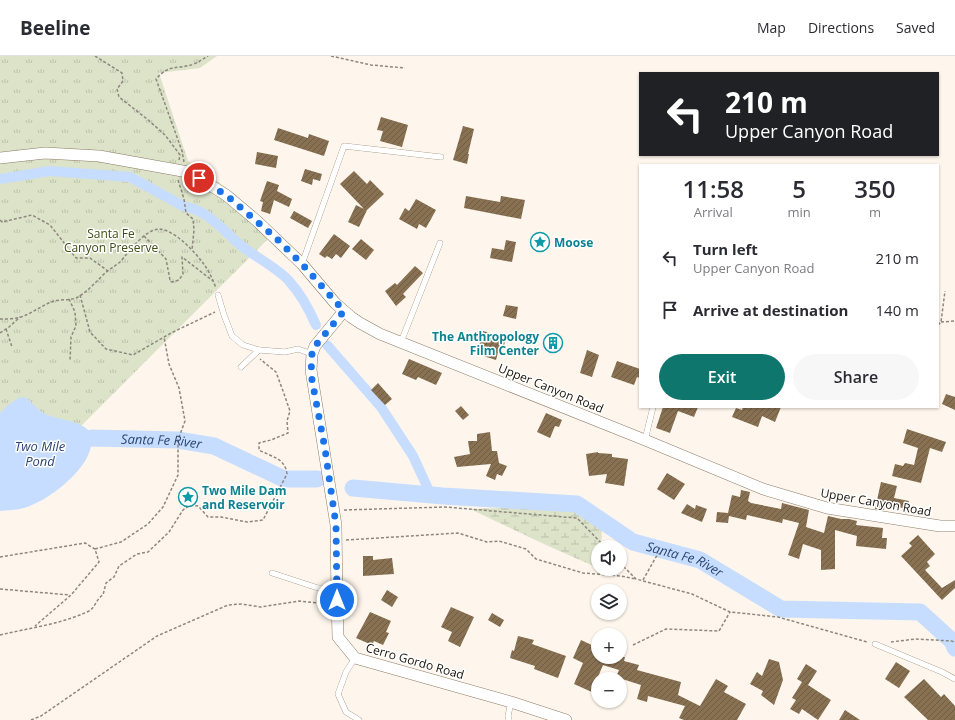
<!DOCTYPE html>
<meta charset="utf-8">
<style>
body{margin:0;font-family:"Open Sans",sans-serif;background:#f7f7f7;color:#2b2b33;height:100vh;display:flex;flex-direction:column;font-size:15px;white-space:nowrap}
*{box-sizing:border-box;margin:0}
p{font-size:13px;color:#7c7c81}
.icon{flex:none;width:22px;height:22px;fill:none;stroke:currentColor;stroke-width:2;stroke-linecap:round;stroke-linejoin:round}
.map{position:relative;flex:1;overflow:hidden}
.panel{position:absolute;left:639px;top:108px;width:300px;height:244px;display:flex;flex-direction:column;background:#fff;border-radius:0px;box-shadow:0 1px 3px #0004}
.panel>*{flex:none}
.banner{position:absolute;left:639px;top:16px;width:300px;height:84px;border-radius:0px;box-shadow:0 1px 3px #0004;background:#202124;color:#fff;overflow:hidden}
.controls{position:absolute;left:591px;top:484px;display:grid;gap:8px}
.controls a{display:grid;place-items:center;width:36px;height:36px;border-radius:50%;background:#fff;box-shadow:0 1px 3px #0004;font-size:20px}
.pin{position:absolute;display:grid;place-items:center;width:34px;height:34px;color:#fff;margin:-17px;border:2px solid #fff;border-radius:50%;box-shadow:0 1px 4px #0007}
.me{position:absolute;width:44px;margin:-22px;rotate:0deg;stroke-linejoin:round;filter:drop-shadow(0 0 3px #0008)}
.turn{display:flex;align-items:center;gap:14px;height:84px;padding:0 20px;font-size:18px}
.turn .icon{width:52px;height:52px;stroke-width:2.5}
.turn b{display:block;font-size:28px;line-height:34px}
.eta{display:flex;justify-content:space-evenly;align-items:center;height:68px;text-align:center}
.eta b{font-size:24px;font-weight:600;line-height:28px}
.action{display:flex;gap:8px;margin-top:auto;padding:8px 20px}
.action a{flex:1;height:46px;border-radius:24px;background:#0f766e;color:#fff;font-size:16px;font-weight:600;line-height:46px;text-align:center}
.action a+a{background:#f7f7f7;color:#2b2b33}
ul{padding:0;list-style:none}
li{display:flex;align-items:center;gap:12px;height:52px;padding:0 20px}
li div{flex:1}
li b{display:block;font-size:15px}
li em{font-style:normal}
header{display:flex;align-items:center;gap:24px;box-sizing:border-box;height:56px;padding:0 20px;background:#fff;border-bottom:1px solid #e1e1e2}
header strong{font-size:19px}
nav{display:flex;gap:22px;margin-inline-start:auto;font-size:14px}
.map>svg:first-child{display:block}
.wetland{fill:url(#wetland-marsh)}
.park{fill:url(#park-tufts)}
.water{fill:#c7ddff}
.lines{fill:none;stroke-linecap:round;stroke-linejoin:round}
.canal{stroke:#c7ddff;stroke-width:10}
.river{stroke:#c7ddff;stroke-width:17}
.building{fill:url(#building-hatch)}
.service-casing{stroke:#8d7b65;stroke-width:6}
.minor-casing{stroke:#8d7b65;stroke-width:12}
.path{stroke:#8e877e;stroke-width:1.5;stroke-dasharray:3 2;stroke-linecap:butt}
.service{stroke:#fff;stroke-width:5.5}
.minor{stroke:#fff;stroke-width:11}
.route{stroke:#1a73e8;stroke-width:7;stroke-dasharray:0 12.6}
.labels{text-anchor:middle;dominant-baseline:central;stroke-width:3;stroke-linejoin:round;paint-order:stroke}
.park-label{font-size:12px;fill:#424e13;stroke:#fff}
.culture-label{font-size:12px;font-weight:bold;fill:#0d838f;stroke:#fff;text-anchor:start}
.street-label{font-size:12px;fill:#19130a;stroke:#fff}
.water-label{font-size:13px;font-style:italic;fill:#2a4672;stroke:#fff}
</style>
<header>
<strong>Beeline</strong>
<nav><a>Map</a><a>Directions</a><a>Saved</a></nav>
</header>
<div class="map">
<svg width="955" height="664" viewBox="0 0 955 664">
<defs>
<pattern id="wetland-marsh" width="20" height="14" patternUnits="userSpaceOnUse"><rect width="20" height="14" fill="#dce3c9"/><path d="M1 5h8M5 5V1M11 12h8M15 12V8" fill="none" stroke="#bcc2ab"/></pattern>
<pattern id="park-tufts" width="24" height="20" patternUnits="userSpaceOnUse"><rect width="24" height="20" fill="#dce3c9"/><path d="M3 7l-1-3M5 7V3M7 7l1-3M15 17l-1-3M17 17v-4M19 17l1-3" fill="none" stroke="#bcc2ab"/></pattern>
<pattern id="building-hatch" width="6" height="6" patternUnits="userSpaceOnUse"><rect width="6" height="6" fill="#887153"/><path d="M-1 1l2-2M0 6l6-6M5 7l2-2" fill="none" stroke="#6e5c43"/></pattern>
</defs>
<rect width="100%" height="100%" fill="#fef6ec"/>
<path class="wetland" d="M 532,451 L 575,454 L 602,471 L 601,491 L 598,491 L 598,512 L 546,489 L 470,453 Z"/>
<path class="park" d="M 0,0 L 217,0 L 200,12 L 159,17 L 188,105 L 235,138 L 274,177 L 73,378 L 0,362 Z"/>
<path class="water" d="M 20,341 L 27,342 C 33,348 38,354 45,358 C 58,364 81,364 90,376 C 93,380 92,385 91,390 C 87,415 48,445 24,452 C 17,454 8,454 0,455 L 0,357 L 8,349 Z"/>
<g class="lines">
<g class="canal">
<path d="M 0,123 L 50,115 L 130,121 L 185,151 C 209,153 228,181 247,194 C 258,202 281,215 289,225 C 301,238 309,253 316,269"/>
<path d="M 327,289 L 381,351 L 413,400 L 431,439"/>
</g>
<g class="river">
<path id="s1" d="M 70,387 L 92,382 L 178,384 L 214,390 L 284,423 L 317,423"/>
<path id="s2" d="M 353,432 L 443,440 L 577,448 L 633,486 L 700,504 L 781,553 L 920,556 L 952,585 L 955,592"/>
</g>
</g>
<g class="building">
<path d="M 381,61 L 408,69 L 402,91 L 380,85 L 383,75 L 377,74 Z"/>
<path d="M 463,70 L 474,73 L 468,98 L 469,98 L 467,108 L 453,104 Z"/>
<path d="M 278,72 L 308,82 L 309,78 L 329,85 L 324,100 L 274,84 Z"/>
<path d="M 257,96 L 278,100 L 276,112 L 255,108 Z"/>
<path d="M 305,113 L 322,118 L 320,125 L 313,123 L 312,129 L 301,125 Z"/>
<path d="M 354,115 L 367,128 L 370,124 L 384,138 L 367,154 L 359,171 L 348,166 L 356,149 L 364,153 L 340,128 Z"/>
<path d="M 267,125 L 279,129 L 277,135 L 292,143 L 289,151 L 274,144 L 270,158 L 261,155 L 263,146 L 260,145 Z"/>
<path d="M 466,140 L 500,146 L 501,140 L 525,144 L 521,163 L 464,152 Z"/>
<path d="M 416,143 L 436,154 L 426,172 L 419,168 L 417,173 L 399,163 L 405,152 L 409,155 Z"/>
<path d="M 294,155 L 312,165 L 308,172 L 290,162 Z"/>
<path d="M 334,178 L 350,190 L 341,202 L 336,198 L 332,203 L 327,200 L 325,202 L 319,198 Z"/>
<path d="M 361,183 L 374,194 L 366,204 L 352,193 Z"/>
<path d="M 506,184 L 516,186 L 512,206 L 490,202 L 492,192 L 504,194 Z"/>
<path d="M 415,210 L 423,217 L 403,238 L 406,241 L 396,250 L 385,235 L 395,227 L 397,229 Z"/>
<path d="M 506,249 L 518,251 L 516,263 L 503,260 Z"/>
<path d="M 483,275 L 506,282 L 503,293 L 499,292 L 496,304 L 477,298 Z"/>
<path d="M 587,294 L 599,299 L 592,321 L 580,317 Z"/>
<path d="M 409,303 L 442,317 L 436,329 L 418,321 L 416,324 L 402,318 Z"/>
<path d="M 617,305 L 640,313 L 640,322 L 637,321 L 634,329 L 611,321 Z"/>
<path d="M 378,327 L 392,343 L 385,349 L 371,334 Z"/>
<path d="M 946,338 L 955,341 L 955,354 L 942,348 Z"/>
<path d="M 461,350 L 469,359 L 463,364 L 455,355 Z"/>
<path d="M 663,351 L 698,351 L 694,361 L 678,355 L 670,377 L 656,372 Z"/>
<path d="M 743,351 L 781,351 L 775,366 L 762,360 L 758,371 L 732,361 L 736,352 L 742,354 Z"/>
<path d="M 546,357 L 562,364 L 559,371 L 555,370 L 550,382 L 537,376 Z"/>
<path d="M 907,373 L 946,386 L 942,396 L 930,392 L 921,427 L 892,420 L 895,408 L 903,410 L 905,407 L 914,409 L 918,392 L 903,387 Z"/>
<path d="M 490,376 L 492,395 L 497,395 L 499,407 L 507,410 L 502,420 L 497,418 L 495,424 L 486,420 L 491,408 L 457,411 L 454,401 L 470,398 L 468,385 L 477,385 L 477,378 Z"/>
<path d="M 598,396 L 598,397 L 612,398 L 612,401 L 628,403 L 624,430 L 605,427 L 607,418 L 589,420 L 586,398 Z"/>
<path d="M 667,417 L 685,428 L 674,444 L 657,433 Z"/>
<path d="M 881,426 L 897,430 L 894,442 L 909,445 L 907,453 L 885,448 L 884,454 L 875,453 Z"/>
<path d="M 741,434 L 750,436 L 748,445 L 751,447 L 781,453 L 782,447 L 809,454 L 806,471 L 824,477 L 828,460 L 841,463 L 849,463 L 857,465 L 856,469 L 883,472 L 882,482 L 887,482 L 886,493 L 856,490 L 857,480 L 835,474 L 835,513 L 821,514 L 821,494 L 803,488 L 799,503 L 788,499 L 799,467 L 783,463 L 782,467 L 747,459 L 746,464 L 729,460 L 728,467 L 716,466 L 717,456 L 728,457 L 732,439 L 740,441 Z"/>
<path d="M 687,448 L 695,453 L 696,449 L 707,453 L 702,466 L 681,457 Z"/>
<path d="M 918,479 L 935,498 L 927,506 L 930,510 L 925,514 L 942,532 L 955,524 L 955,532 L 942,544 L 901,500 L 912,490 L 909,487 Z"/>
<path d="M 363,500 L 373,500 L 373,504 L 392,502 L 394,518 L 363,520 Z"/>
<path d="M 387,534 L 398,541 L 392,551 L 381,544 Z"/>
<path d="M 451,551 L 474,561 L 460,591 L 448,585 L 452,576 L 441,571 Z"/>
<path d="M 370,556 L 391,565 L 386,576 L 389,577 L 383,589 L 374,585 L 372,589 L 356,582 Z"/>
<path d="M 492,557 L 504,564 L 500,571 L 488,564 Z"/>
<path d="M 518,580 L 534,584 L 532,588 L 566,600 L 558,622 L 534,613 L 535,610 L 510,602 L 512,594 L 514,595 Z"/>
<path d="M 581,584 L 598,592 L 598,601 L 625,601 L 624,605 L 639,609 L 637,614 L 681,626 L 678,639 L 700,650 L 716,623 L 728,630 L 724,636 L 746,648 L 737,664 L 684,664 L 679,662 L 685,650 L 648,640 L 647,646 L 637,643 L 641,629 L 616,621 L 619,614 L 603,609 L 598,621 L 598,627 L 594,637 L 574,628 L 583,607 L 573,602 Z"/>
<path d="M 769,603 L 779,606 L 783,624 L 774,649 L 761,639 L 763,635 L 750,628 L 757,616 L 762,620 Z"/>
<path d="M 896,606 L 910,615 L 899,632 L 885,623 Z"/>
<path d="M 806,608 L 817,615 L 808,629 L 831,644 L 818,664 L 802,653 L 799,658 L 790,653 L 796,644 L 792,642 L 802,626 L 797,623 Z"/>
<path d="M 924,623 L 941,641 L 944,638 L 955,650 L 955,664 L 928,664 L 904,641 Z"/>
<path d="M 845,654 L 860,664 L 839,664 Z"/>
</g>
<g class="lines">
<defs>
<g id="service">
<path d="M 302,208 L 344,90 L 441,101"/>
<path d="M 218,239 L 224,259 L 232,280 L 243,289 L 259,294 L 285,296 L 298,293 L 312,298"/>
<path d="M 401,286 L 440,187"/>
<path d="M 241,311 L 259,294"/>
<path d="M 645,384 L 653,351"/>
<path d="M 272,517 L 318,532 L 337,532"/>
<path d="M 875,588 L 942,616 L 955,623"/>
<path d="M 355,602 L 346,616 L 338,638 L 346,656 L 359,664"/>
<path d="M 509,664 L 508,660 L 511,646"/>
</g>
<g id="minor">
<path d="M 0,102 L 45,97 L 99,100 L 177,114 L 187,116 L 199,122 L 226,139 L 257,165 L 302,208 L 335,247 L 351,261 L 360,267 L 380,278 L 645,384 L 763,433 L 827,452 L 940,470 L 955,470"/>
<path d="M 344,255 L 315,290 L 312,298 L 311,314 L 336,469 L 337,544 L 338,581 L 355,602 L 511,646 L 566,664"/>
</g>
</defs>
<use href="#service" class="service-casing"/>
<use href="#minor" class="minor-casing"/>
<g class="path">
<path d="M 95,0 L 122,17 L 123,25 L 117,33 L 119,41 L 147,63 L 165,79 L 180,99 L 179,104"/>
<path d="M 331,0 L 371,9 L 405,12"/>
<path d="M 184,106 L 182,95 L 156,23 C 170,7 177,14 194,8 C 199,6 203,3 208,0"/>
<path d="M 178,124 L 184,143 L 186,157 L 193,163 L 194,174 L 192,194"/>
<path d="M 0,164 L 2,166 L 32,159 L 50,169 L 76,202 L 90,202 L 108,215"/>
<path d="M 144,180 L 166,203 L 170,224 L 172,226 L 179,224 L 183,218 L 182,201 L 213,225"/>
<path d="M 80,239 L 90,276 L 106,293 L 133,299 L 171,277 L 215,256"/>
<path d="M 69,243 L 75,256 L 76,270 L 71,281 L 70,305"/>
<path d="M 0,263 C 7,263 15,263 21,261 C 33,257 42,249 54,245 C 61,243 71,245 78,241 C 88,235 95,227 103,219 C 108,214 114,211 120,206 C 129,196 144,174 159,173 C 168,173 179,182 185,187 C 201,203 208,211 216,232"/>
<path d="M 941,266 L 955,265"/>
<path d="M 938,269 L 941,266 L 945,235"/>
<path d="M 6,273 L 12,291"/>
<path d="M 0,277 L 9,271 L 20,261"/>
<path d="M 344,454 L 445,451 L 577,462 L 605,491"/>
<path d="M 346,484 L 458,477 L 487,486 L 499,485 L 526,493 L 536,503 L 583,517 L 621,520 L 636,523"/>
<path d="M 95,493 L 121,486 L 148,468 L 163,451 L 178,419 L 178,384 L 185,365 L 179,332 L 169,308 L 164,281"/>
<path d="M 0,501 L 85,487 L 95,493 L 99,506 L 71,539 L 35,570"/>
<path d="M 620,507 L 636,523 L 692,538 L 730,556 L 778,561 L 867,586"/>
<path d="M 643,524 L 656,501 L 660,497"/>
<path d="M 0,533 L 70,539"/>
<path d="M 0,579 C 29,572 62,568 89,555 C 95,552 96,543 103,539 L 106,527 L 114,521 L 119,510 L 137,498 L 148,496 L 169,476 L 183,454 L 190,449 L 198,450 L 208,461 L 221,461 L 247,466 L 263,464 L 287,418 C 285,402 272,401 259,394 L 259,387 L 271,384 L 288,377 L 287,365 L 290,355 L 283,335 L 276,316 L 260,303"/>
<path d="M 891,586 L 915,583 L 952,585 L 955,587"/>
<path d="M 633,589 L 666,573 L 719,575 L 730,556"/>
<path d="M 31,664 L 41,660 L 157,580 L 228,549 L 241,548 L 261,551 L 299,545 L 318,547 L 328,545"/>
</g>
<use href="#service" class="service"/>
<use href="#minor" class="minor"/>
</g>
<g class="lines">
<path class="route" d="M 199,122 L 226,139 L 275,181 L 302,208 L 344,255 L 315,290 L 312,298 L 311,304 L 312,324 L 325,393 L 336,469 L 337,544"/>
</g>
<defs>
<symbol id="sight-ring" viewBox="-11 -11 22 22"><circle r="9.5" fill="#fff" stroke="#0f9aa8" stroke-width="1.5"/><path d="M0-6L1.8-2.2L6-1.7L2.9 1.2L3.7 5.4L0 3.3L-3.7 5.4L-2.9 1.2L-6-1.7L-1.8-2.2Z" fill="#0f9aa8"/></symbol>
<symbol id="building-ring" viewBox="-11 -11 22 22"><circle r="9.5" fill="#fff" stroke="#0f9aa8" stroke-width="1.5"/><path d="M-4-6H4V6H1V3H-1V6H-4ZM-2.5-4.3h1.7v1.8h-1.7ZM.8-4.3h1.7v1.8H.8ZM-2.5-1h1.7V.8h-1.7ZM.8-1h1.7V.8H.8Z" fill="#0f9aa8"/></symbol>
</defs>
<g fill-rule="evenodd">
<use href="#sight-ring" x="529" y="175" width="22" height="22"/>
<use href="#building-ring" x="542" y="276" width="22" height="22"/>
<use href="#sight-ring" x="177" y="430" width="22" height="22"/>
</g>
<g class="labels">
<g class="park-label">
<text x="111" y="177">Santa Fe<tspan x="111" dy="14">Canyon Preserve</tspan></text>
</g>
<g class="culture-label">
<text x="554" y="186">Moose</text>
<text x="539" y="280" text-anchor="end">The Anthropology<tspan x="539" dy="14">Film Center</tspan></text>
<text x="202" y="434">Two Mile Dam<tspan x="202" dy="14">and Reservoir</tspan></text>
</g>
<g class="street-label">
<text transform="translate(551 332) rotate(22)">Upper Canyon Road</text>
<text transform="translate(876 446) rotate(10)">Upper Canyon Road</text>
<text transform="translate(415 605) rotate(16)">Cerro Gordo Road</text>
</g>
<g class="water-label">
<text stroke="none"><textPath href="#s1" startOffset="92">Santa Fe River</textPath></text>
<text x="40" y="390">Two Mile<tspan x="40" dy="15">Pond</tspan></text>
<text stroke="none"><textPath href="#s2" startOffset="347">Santa Fe River</textPath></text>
</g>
</g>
</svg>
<div class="controls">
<a><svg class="icon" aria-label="sound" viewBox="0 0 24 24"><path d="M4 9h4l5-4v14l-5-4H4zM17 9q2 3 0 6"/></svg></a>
<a><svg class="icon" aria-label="layers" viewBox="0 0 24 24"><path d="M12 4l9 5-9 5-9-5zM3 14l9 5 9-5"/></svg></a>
<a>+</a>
<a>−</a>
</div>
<div class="pin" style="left:199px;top:122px;background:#d93025"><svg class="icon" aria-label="arrive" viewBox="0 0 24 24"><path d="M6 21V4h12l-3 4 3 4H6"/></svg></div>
<svg class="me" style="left:337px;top:544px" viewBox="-20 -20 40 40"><circle r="17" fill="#1a73e8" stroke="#fff" stroke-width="3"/><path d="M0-11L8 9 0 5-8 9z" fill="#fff"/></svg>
<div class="banner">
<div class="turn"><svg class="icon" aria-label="left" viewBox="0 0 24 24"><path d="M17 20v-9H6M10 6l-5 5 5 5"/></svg><div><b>210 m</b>Upper Canyon Road</div></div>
</div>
<section class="panel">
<div class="eta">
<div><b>11:58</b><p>Arrival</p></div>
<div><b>5</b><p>min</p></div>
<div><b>350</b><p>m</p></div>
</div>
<ul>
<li><svg class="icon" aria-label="left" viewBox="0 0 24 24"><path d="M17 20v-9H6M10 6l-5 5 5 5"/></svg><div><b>Turn left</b><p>Upper Canyon Road</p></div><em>210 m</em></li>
<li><svg class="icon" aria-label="arrive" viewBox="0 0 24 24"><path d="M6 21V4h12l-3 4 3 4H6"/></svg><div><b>Arrive at destination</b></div><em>140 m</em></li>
</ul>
<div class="action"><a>Exit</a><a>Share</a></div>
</section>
</div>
